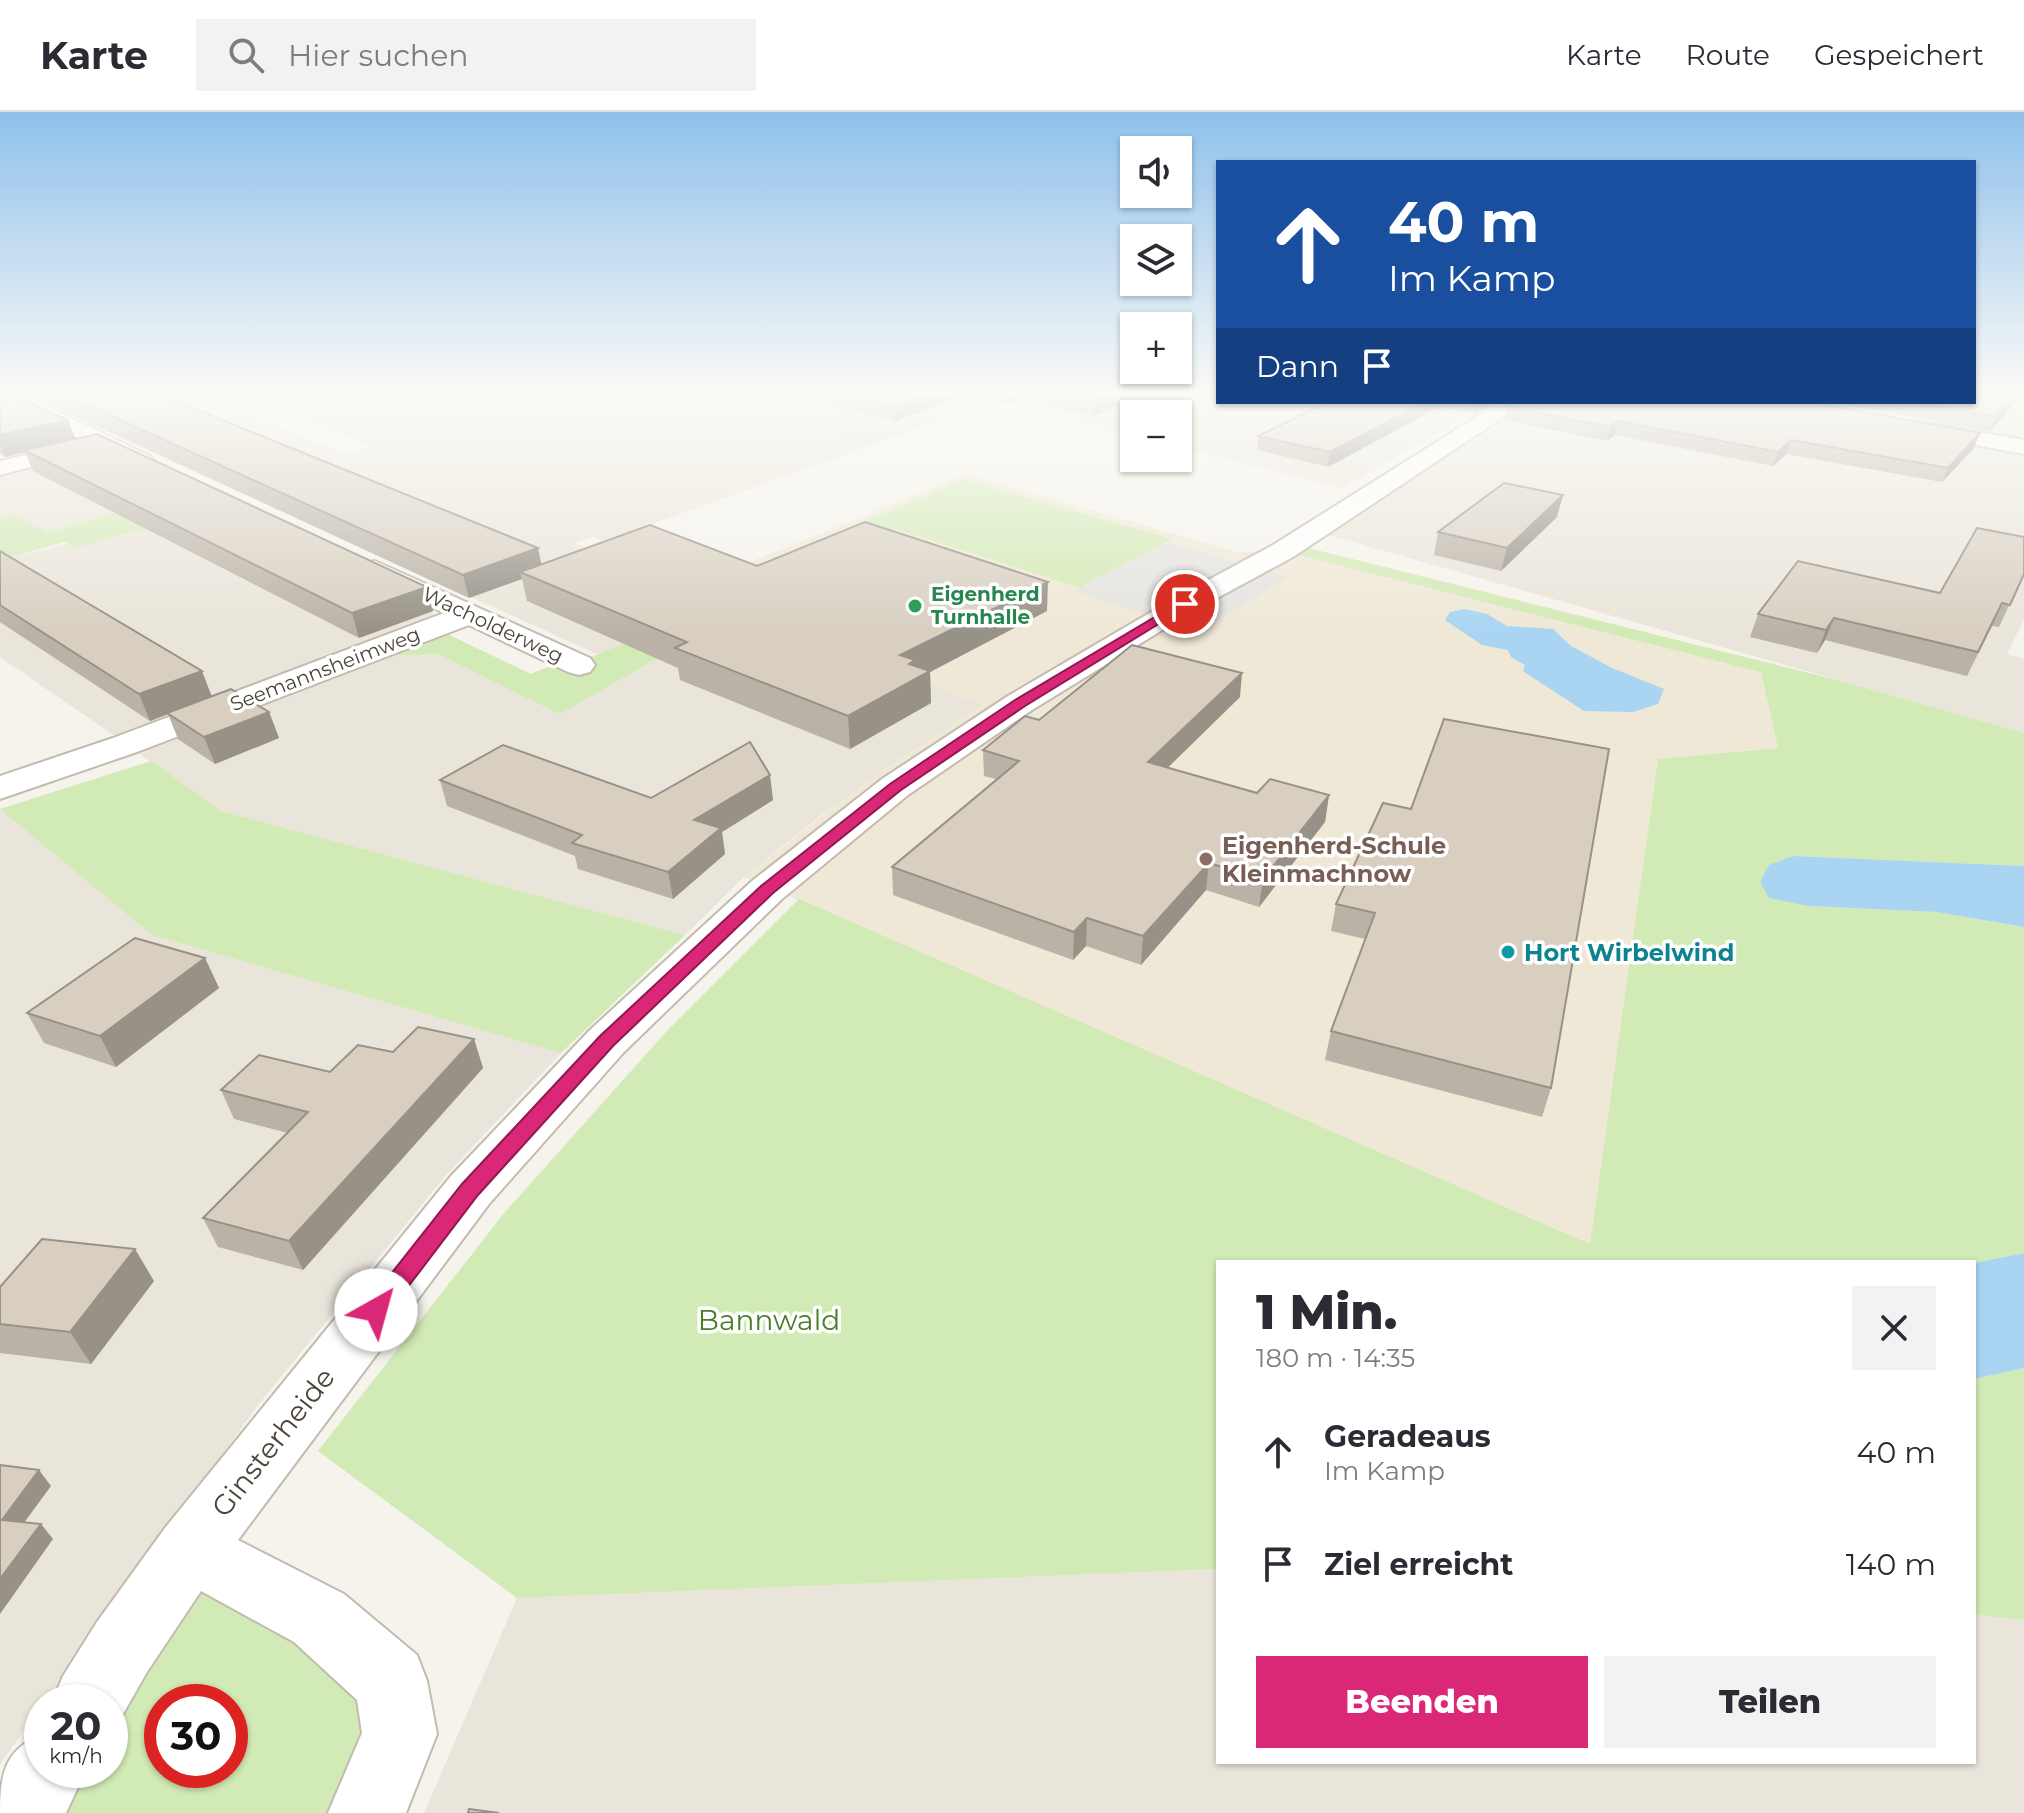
<!DOCTYPE html>
<html lang="de">
<meta charset="utf-8">
<style>
body{margin:0;font-family:Montserrat,sans-serif;background:#f2f2f3;color:#2b2b33;height:100vh;display:flex;flex-direction:column;font-size:30px;white-space:nowrap}
*{box-sizing:border-box;margin:0}
p{font-size:26px;color:#7c7c81}
.icon{flex:none;width:44px;height:44px;fill:none;stroke:currentColor;stroke-width:2;stroke-linecap:round;stroke-linejoin:round}
.map{position:relative;flex:1;overflow:hidden}
.sheet{position:absolute;left:1216px;top:1148px;width:760px;height:504px;display:flex;flex-direction:column;background:#fff;border-radius:0px;box-shadow:0 2px 6px #0004}
.sheet>*{flex:none}
.guide{position:absolute;left:1216px;top:48px;width:760px;height:244px;border-radius:0px;box-shadow:0 2px 6px #0004;background:#1a4fa0;color:#fff;overflow:hidden}
.buttons{position:absolute;left:1120px;top:24px;display:grid;gap:16px}
.buttons a{display:grid;place-items:center;width:72px;height:72px;border-radius:0px;background:#fff;box-shadow:0 2px 6px #0004;font-size:40px}
.speed{position:absolute;left:24px;top:1572px;display:flex;gap:16px;font-size:40px;font-weight:700;text-align:center}
.speed>*{display:grid;place-content:center;width:104px;height:104px;border-radius:50%;background:#fff;box-shadow:0 2px 6px #0004;line-height:1}
.speed small{font-size:20px;font-weight:400}
.speed .limit{border:12px solid #d22;background:#fff;color:#111}
.pin{position:absolute;display:grid;place-items:center;width:68px;height:68px;color:#fff;margin:-34px;border:4px solid #fff;border-radius:50%;box-shadow:0 2px 8px #0007}
.me{position:absolute;width:88px;margin:-44px;rotate:38deg;stroke-linejoin:round;filter:drop-shadow(0 0 6px #0008)}
.turn{display:flex;align-items:center;gap:28px;height:168px;padding:0 40px;font-size:36px}
.turn .icon{width:104px;height:104px;stroke-width:2.5}
.turn b{display:block;font-size:56px;line-height:68px}
.then{display:flex;align-items:center;height:76px;padding:0 40px;background:#0003;gap:16px;font-size:30px}
.round{display:grid;place-items:center;flex:none;width:84px;height:84px;border-radius:0px;background:#f2f2f3}
.overview{display:flex;align-items:center;justify-content:space-between;height:136px;padding:0 40px}
h1{font-size:48px;font-weight:800;line-height:60px}
.button{display:flex;gap:16px;margin-top:auto;padding:16px 40px}
.button a{flex:1;height:92px;border-radius:0px;background:#db2777;color:#fff;font-size:32px;font-weight:800;line-height:92px;text-align:center}
.button a+a{background:#f2f2f3;color:#2b2b33}
ul{padding:0;list-style:none}
li{display:flex;align-items:center;gap:24px;height:112px;padding:0 40px}
li div{flex:1}
li b{display:block;font-size:30px}
li em{font-style:normal}
header{display:flex;align-items:center;gap:48px;box-sizing:border-box;height:112px;padding:0 40px;background:#fff;border-bottom:2px solid #e1e1e2}
header strong{font-size:38px}
nav{display:flex;gap:44px;margin-inline-start:auto;font-size:28px}
.search{width:560px;height:72px;background:#f2f2f3;display:flex;align-items:center;gap:20px;box-sizing:border-box;padding:0 28px;border-radius:0px;color:#7c7c81;font-size:30px}
.map>svg:first-child{display:block}
.residential{fill:#eae5da}
.industrial{fill:#e6e2dd}
.education{fill:#efe8d6}
.green{fill:#d2eab5;fill-rule:evenodd}
.parking{fill:#e5e3e0}
.water{fill:#a9d4f2}
.lines{fill:none;stroke-linecap:round;stroke-linejoin:round}
.minor-casing{stroke:#c2bbae;stroke-width:4}
.minor{fill:#fff;fill-rule:evenodd}
.wall{fill:#bab2a6}
.shaded-wall{fill:#979187}
.building{fill:#d8cfc1;stroke:#979187;stroke-width:2}
.route{fill:#db2777;stroke:#8e194d;stroke-width:2}
.leisure-dot{fill:#2e9e5b;stroke:#fff;stroke-width:3}
.education-dot{fill:#8d6e63;stroke:#fff;stroke-width:3}
.culture-dot{fill:#0f9aa8;stroke:#fff;stroke-width:3}
.labels{text-anchor:middle;dominant-baseline:central;stroke-width:7;stroke-linejoin:round;paint-order:stroke}
.far-leisure-label{font-size:20px;font-weight:bold;fill:#27864d;stroke:#fff;text-anchor:start}
.far-street-label{font-size:20px;fill:#4b4439;stroke:#fff}
.education-label{font-size:24px;font-weight:bold;fill:#785e54;stroke:#fff;text-anchor:start}
.culture-label{font-size:24px;font-weight:bold;fill:#0d838f;stroke:#fff;text-anchor:start}
.near-park-label{font-size:28px;fill:#4a7f2a;stroke:#fff}
.near-street-label{font-size:28px;fill:#4b4439;stroke:#fff}
</style>
<header>
<strong>Karte</strong>
<div class="search"><svg class="icon" aria-label="search" viewBox="0 0 24 24"><circle cx="10" cy="10" r="6"/><path d="M15 15l6 6"/></svg>Hier suchen</div>
<nav><a>Karte</a><a>Route</a><a>Gespeichert</a></nav>
</header>
<div class="map">
<svg width="2024" height="1701" viewBox="0 0 2024 1701">
<rect width="100%" height="100%" fill="#f6f3ec"/>
<g class="residential">
<path d="M 107,282 L 196,282 L 347,342 L 372,334 L 237,282 L 690,282 L 869,334 L 605,429 L 594,425 L 575,431 L 723,491 L 599,543 L 51,295 Z"/>
<path d="M 969,282 L 1218,282 L 1218,290 L 1489,290 L 1343,376 L 1178,335 L 1178,302 L 1134,302 L 1134,324 Z"/>
<path d="M 1974,282 L 2024,282 L 2024,330 L 1802,290 L 1974,290 Z"/>
<path d="M 1534,290 L 1746,290 L 2024,341 L 2024,507 L 2007,542 L 2024,547 L 2024,621 L 1325,422 Z"/>
<path d="M 96,341 L 190,381 L 46,420 L 15,403 L 0,407 L 0,365 Z"/>
<path d="M 220,395 L 432,495 L 435,505 L 115,624 L 0,545 L 0,448 Z"/>
<path d="M 741,498 L 983,593 L 886,657 L 819,705 L 744,765 L 685,823 L 221,699 L 134,638 L 382,544 L 438,542 L 560,601 Z"/>
<path d="M 0,696 L 152,823 L 561,941 L 446,1063 L 258,1293 L 0,1652 Z"/>
<path d="M 1218,1457 L 1218,1650 L 1974,1650 L 1974,1503 L 2024,1508 L 2024,1701 L 424,1701 L 517,1486 Z"/>
</g>
<path class="industrial" d="M 690,282 L 969,282 L 990,288 L 869,334 Z"/>
<path class="education" d="M 967,362 L 1237,440 L 1283,439 L 1761,559 L 1778,636 L 1658,647 L 1590,1132 L 744,765 L 850,682 L 982,593 L 686,476 Z"/>
<g class="green">
<path d="M 965,368 L 1172,427 L 1080,476 L 896,417 L 752,478 L 723,467 Z"/>
<path d="M 190,381 L 220,395 L 74,436 L 65,430 L 0,448 L 0,407 L 15,403 L 47,420 Z"/>
<path d="M 1293,432 L 1841,569 L 2024,621 L 2024,754 L 1793,744 L 1808,794 L 1937,800 L 2024,815 L 2024,1141 L 1974,1151 L 1218,1150 L 1218,1457 L 517,1486 L 318,1339 L 505,1100 L 666,920 L 799,787 L 1590,1132 L 1658,647 L 1778,636 L 1761,560 L 1283,439 Z"/>
<path d="M 723,491 L 741,498 L 560,602 L 438,542 L 382,544 L 445,521 L 531,562 L 555,552 L 564,556 Z"/>
<path d="M 151,649 L 221,699 L 685,823 L 561,941 L 152,823 L 0,697 Z"/>
<path d="M 2024,1256 L 2024,1508 L 1974,1503 L 1974,1267 Z"/>
<path d="M 189,1439 L 391,1569 L 367,1701 L 23,1701 L 48,1658 L 110,1658 L 110,1590 ZM 162,1590 L 230,1590 L 230,1658 L 162,1658 Z"/>
</g>
<path class="parking" d="M 1167,430 L 1288,465 L 1200,519 L 1073,479 Z"/>
<g class="water">
<path d="M 1465,497 L 1487,502 L 1507,514 L 1553,517 L 1571,534 L 1612,556 L 1664,577 L 1658,592 L 1633,600 L 1584,599 L 1523,559 L 1525,553 L 1511,545 L 1508,538 L 1482,533 L 1445,508 L 1450,500 Z"/>
<path d="M 1793,744 L 2024,754 L 2024,815 L 1937,800 L 1808,794 L 1769,786 L 1760,770 L 1769,753 Z"/>
<path d="M 2024,1141 L 2024,1256 L 1974,1267 L 1974,1151 Z"/>
</g>
<g class="lines">
<defs>
<g id="minor">
<path d="M 0,282 L 21,282 L 150,344 L 154,349 L 150,354 L 134,354 L 99,337 L 0,363 L 0,349 L 83,329 L 0,289 Z"/>
<path d="M 1500,290 L 1526,290 L 1293,445 L 1195,498 L 1032,598 L 908,683 L 782,787 L 624,940 L 489,1092 L 238,1428 L 344,1482 L 417,1543 L 427,1569 L 437,1622 L 406,1701 L 328,1701 L 362,1621 L 357,1588 L 294,1530 L 201,1479 L 147,1560 L 115,1616 L 110,1618 L 110,1590 L 52,1590 L 63,1564 L 97,1510 L 165,1416 L 451,1064 L 590,918 L 752,769 L 882,667 L 1008,584 L 1175,486 L 1273,433 Z"/>
<path d="M 1919,309 L 2024,328 L 2024,342 L 1911,321 L 1908,316 L 1911,311 Z"/>
<path d="M 375,449 L 590,546 L 595,553 L 590,560 L 579,563 L 568,560 L 469,513 L 137,640 L 0,687 L 0,664 L 113,626 L 444,501 L 365,463 L 361,457 L 365,451 Z"/>
<path d="M 42,1622 L 42,1658 L 86,1658 L 66,1701 L 0,1701 C 0,1663 4,1638 42,1622 Z"/>
</g>
</defs>
<use href="#minor" class="minor-casing"/>
<use href="#minor" class="minor"/>
</g>
<g class="wall">
<path d="M 0,282 L 75,326 L 427,475 L 433,499 L 359,526 L 33,359 L 25,340 L 5,345 L 0,342 Z"/>
<path d="M 42,282 L 158,282 L 542,452 L 757,454 L 1047,499 L 930,560 L 931,591 L 850,637 L 680,568 L 678,556 L 527,489 L 522,467 L 469,486 L 45,290 Z"/>
<path d="M 805,282 L 1145,282 L 1093,304 L 1022,287 L 1008,293 L 965,283 L 895,309 L 805,286 Z"/>
<path d="M 2023,282 L 1990,319 L 1832,290 L 1974,290 Z"/>
<path d="M 1327,290 L 1494,290 L 1475,302 L 1439,295 L 1328,355 L 1257,338 L 1258,324 Z"/>
<path d="M 1507,294 L 1974,336 L 1942,370 L 1786,342 L 1773,354 L 1615,323 L 1607,329 L 1504,308 Z"/>
<path d="M 1557,405 L 1501,459 L 1434,443 L 1438,420 Z"/>
<path d="M 0,439 L 212,584 L 269,600 L 279,626 L 215,652 L 178,627 L 168,602 L 150,609 L 0,510 Z"/>
<path d="M 2024,462 L 1999,515 L 1992,514 L 1967,564 L 1825,528 L 1817,541 L 1750,525 L 1758,502 L 1940,481 Z"/>
<path d="M 1240,585 L 1167,656 L 1257,681 L 1329,683 L 1325,710 L 1259,795 L 1206,778 L 1141,853 L 1086,834 L 1073,848 L 893,783 L 892,755 L 996,667 L 984,664 L 983,638 L 1039,608 Z"/>
<path d="M 440,668 L 651,686 L 773,688 L 722,720 L 725,742 L 673,787 L 578,757 L 575,744 L 447,694 Z"/>
<path d="M 1383,691 L 1551,976 L 1542,1005 L 1325,948 L 1331,919 L 1365,827 L 1331,819 L 1336,792 Z"/>
<path d="M 205,846 L 219,876 L 116,955 L 44,931 L 27,901 Z"/>
<path d="M 474,927 L 483,956 L 303,1158 L 218,1135 L 203,1106 L 288,1021 L 234,1007 L 221,978 L 330,960 L 393,940 Z"/>
<path d="M 154,1169 L 91,1252 L 0,1241 L 0,1175 Z"/>
</g>
<g class="shaded-wall">
<path d="M 926,282 L 965,283 L 895,309 L 894,294 Z"/>
<path d="M 1008,282 L 1022,282 L 1022,287 L 1008,293 Z"/>
<path d="M 1110,282 L 1145,282 L 1093,304 L 1094,289 Z"/>
<path d="M 2017,282 L 2023,282 L 1990,319 L 1996,305 Z"/>
<path d="M 1426,290 L 1440,290 L 1439,295 L 1328,355 L 1330,340 Z"/>
<path d="M 1477,290 L 1494,290 L 1475,302 Z"/>
<path d="M 68,308 L 76,328 L 24,338 L 25,340 L 5,345 L 0,332 L 0,323 Z"/>
<path d="M 1618,309 L 1615,323 L 1607,329 L 1610,315 Z"/>
<path d="M 1980,321 L 1974,336 L 1942,370 L 1948,356 Z"/>
<path d="M 1791,328 L 1786,342 L 1773,354 L 1778,340 Z"/>
<path d="M 1563,383 L 1557,405 L 1501,459 L 1507,436 Z"/>
<path d="M 538,436 L 543,460 L 520,460 L 522,467 L 469,486 L 463,463 Z"/>
<path d="M 1048,470 L 1047,499 L 930,560 L 931,591 L 850,637 L 848,604 L 900,543 Z"/>
<path d="M 427,475 L 433,499 L 359,526 L 352,501 Z"/>
<path d="M 1834,506 L 1825,528 L 1817,541 L 1826,518 Z"/>
<path d="M 202,559 L 212,585 L 150,609 L 139,582 Z"/>
<path d="M 1242,561 L 1240,585 L 1147,676 L 1148,650 Z"/>
<path d="M 269,600 L 279,626 L 215,652 L 204,625 Z"/>
<path d="M 770,663 L 773,688 L 722,720 L 725,742 L 673,787 L 668,760 L 694,708 Z"/>
<path d="M 1329,683 L 1325,710 L 1259,795 L 1263,767 Z"/>
<path d="M 1209,751 L 1206,778 L 1141,853 L 1143,824 Z"/>
<path d="M 1087,806 L 1086,834 L 1073,848 L 1074,820 Z"/>
<path d="M 205,846 L 219,876 L 116,955 L 100,924 Z"/>
<path d="M 474,927 L 483,956 L 303,1158 L 289,1129 Z"/>
<path d="M 135,1137 L 154,1169 L 91,1252 L 70,1220 Z"/>
<path d="M 39,1358 L 51,1374 L 15,1423 L 2,1408 Z"/>
<path d="M 41,1412 L 53,1427 L 0,1502 L 0,1467 Z"/>
</g>
<g class="building">
<path d="M 0,282 L 12,282 L 68,308 L 0,323 Z"/>
<path d="M 63,282 L 158,282 L 538,436 L 463,463 Z"/>
<path d="M 848,282 L 926,282 L 894,294 Z"/>
<path d="M 1065,282 L 1110,282 L 1094,289 Z"/>
<path d="M 1974,282 L 2017,282 L 1996,305 L 1913,290 L 1974,290 Z"/>
<path d="M 1327,290 L 1426,290 L 1330,340 L 1258,324 Z"/>
<path d="M 1514,290 L 1809,290 L 1980,321 L 1948,356 L 1791,328 L 1778,340 L 1618,309 L 1610,315 L 1507,294 Z"/>
<path d="M 97,322 L 427,475 L 352,501 L 24,338 Z"/>
<path d="M 1504,371 L 1563,383 L 1507,436 L 1438,420 Z"/>
<path d="M 865,410 L 1048,470 L 900,543 L 915,548 L 909,552 L 930,559 L 848,604 L 675,536 L 687,530 L 520,460 L 650,413 L 757,454 Z"/>
<path d="M 1977,416 L 2024,425 L 2024,462 L 2010,493 L 2002,491 L 1978,540 L 1834,506 L 1826,518 L 1758,502 L 1798,449 L 1940,481 Z"/>
<path d="M 0,439 L 202,559 L 139,582 L 0,493 Z"/>
<path d="M 1132,533 L 1242,561 L 1148,650 L 1257,681 L 1270,667 L 1329,683 L 1263,767 L 1209,751 L 1143,824 L 1087,806 L 1074,820 L 892,755 L 1019,649 L 983,638 L 1025,604 L 1039,608 Z"/>
<path d="M 231,577 L 269,600 L 204,625 L 167,601 Z"/>
<path d="M 1444,607 L 1609,637 L 1551,976 L 1331,919 L 1375,801 L 1336,792 L 1383,691 L 1411,697 Z"/>
<path d="M 750,630 L 770,663 L 694,708 L 721,716 L 668,760 L 572,731 L 582,723 L 440,668 L 503,633 L 651,686 Z"/>
<path d="M 135,826 L 205,846 L 100,924 L 27,901 Z"/>
<path d="M 418,915 L 474,927 L 289,1129 L 203,1106 L 308,1000 L 221,978 L 259,943 L 330,960 L 358,933 L 393,940 Z"/>
<path d="M 42,1127 L 135,1137 L 70,1220 L 0,1212 L 0,1175 Z"/>
<path d="M 0,1353 L 39,1358 L 2,1408 L 41,1412 L 0,1467 Z"/>
<path d="M 469,1697 L 499,1701 L 468,1701 Z"/>
</g>
<linearGradient id="sky" x2="0" y2="1"><stop stop-color="#8fc1ec"/><stop offset="0.54" stop-color="#fbfaf6"/><stop offset="1" stop-color="#fbfaf6" stop-opacity="0"/></linearGradient>
<rect width="2024" height="521" fill="url(#sky)"/>
<path class="route" d="M 1180,490 L 1191,492 L 1025,594 L 901,678 L 773,781 L 613,934 L 478,1083 L 385,1205 L 376,1208 L 368,1205 L 364,1198 L 368,1191 L 462,1072 L 600,924 L 761,774 L 890,672 L 1015,588 Z"/>
<circle class="leisure-dot" cx="915" cy="494" r="8"/>
<circle class="education-dot" cx="1206" cy="747" r="8"/>
<circle class="culture-dot" cx="1508" cy="840" r="8"/>
<g class="labels">
<g class="far-leisure-label">
<text x="931" y="482">Eigenherd<tspan x="931" dy="23">Turnhalle</tspan></text>
</g>
<g class="far-street-label">
<text transform="translate(493 513) rotate(25)">Wacholderweg</text>
<text transform="translate(325 557) rotate(-21)">Seemannsheimweg</text>
</g>
<g class="education-label">
<text x="1222" y="733">Eigenherd-Schule<tspan x="1222" dy="28">Kleinmachnow</tspan></text>
</g>
<g class="culture-label">
<text x="1524" y="840">Hort Wirbelwind</text>
</g>
<g class="near-park-label">
<text x="769" y="1208">Bannwald</text>
</g>
<g class="near-street-label">
<text transform="translate(273 1330) rotate(-52)">Ginsterheide</text>
</g>
</g>
</svg>
<div class="buttons">
<a><svg class="icon" aria-label="sound" viewBox="0 0 24 24"><path d="M4 9h4l5-4v14l-5-4H4zM17 9q2 3 0 6"/></svg></a>
<a><svg class="icon" aria-label="layers" viewBox="0 0 24 24"><path d="M12 4l9 5-9 5-9-5zM3 14l9 5 9-5"/></svg></a>
<a>+</a>
<a>−</a>
</div>
<div class="speed"><div>20<small>km/h</small></div><div class="limit">30</div></div>
<div class="pin" style="left:1185px;top:492px;background:#d93025"><svg class="icon" aria-label="arrive" viewBox="0 0 24 24"><path d="M6 21V4h12l-3 4 3 4H6"/></svg></div>
<svg class="me" style="left:376px;top:1198px" viewBox="-20 -20 40 40"><circle r="19" fill="#fff"/><path d="M0-13L10 11 0 6-10 11z" fill="#db2777"/></svg>
<div class="guide">
<div class="turn"><svg class="icon" aria-label="ahead" viewBox="0 0 24 24"><path d="M12 20V5M6 11l6-6 6 6"/></svg><div><b>40 m</b>Im Kamp</div></div>
<div class="then">Dann<svg class="icon" aria-label="arrive" viewBox="0 0 24 24"><path d="M6 21V4h12l-3 4 3 4H6"/></svg></div>
</div>
<section class="sheet">
<div class="overview"><div><h1>1 Min.</h1><p>180 m · 14:35</p></div><a class="round"><svg class="icon" aria-label="close" viewBox="0 0 24 24"><path d="M6 6l12 12M18 6L6 18"/></svg></a></div>
<ul>
<li><svg class="icon" aria-label="ahead" viewBox="0 0 24 24"><path d="M12 20V5M6 11l6-6 6 6"/></svg><div><b>Geradeaus</b><p>Im Kamp</p></div><em>40 m</em></li>
<li><svg class="icon" aria-label="arrive" viewBox="0 0 24 24"><path d="M6 21V4h12l-3 4 3 4H6"/></svg><div><b>Ziel erreicht</b></div><em>140 m</em></li>
</ul>
<div class="button"><a>Beenden</a><a>Teilen</a></div>
</section>
</div>
